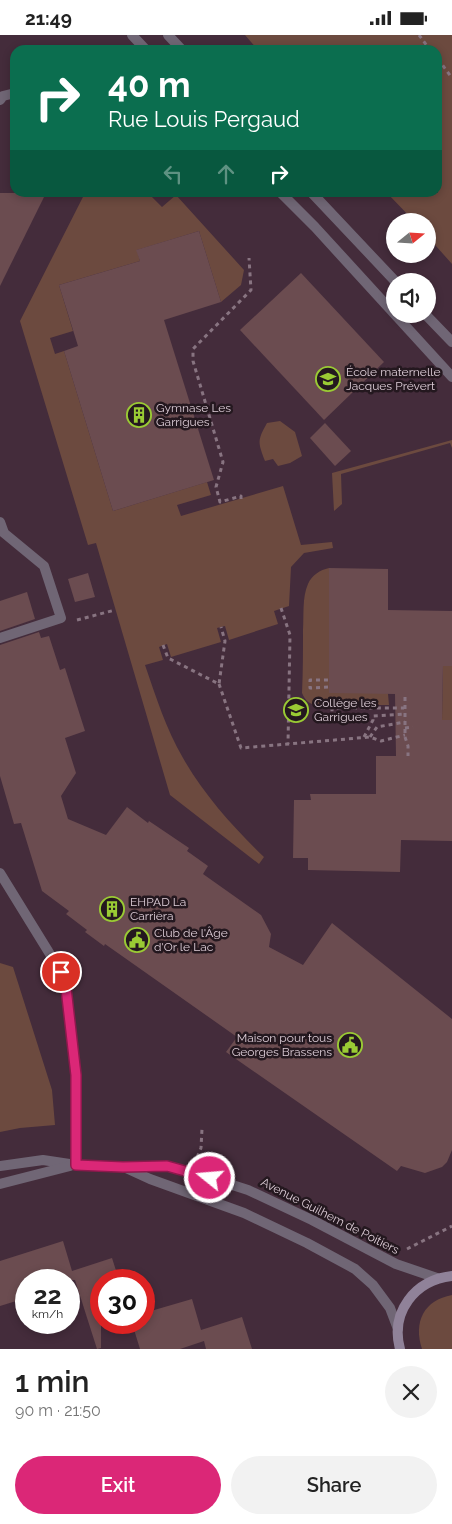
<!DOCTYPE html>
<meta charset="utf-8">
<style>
body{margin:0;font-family:Raleway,sans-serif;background:#f2f2f2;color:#222;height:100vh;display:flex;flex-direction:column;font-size:19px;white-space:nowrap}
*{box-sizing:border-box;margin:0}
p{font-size:16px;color:#767676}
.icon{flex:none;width:28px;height:28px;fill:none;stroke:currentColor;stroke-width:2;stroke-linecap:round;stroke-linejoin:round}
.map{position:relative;height:1314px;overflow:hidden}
.sheet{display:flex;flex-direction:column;background:#fff;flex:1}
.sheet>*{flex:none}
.top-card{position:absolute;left:10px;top:10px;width:432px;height:152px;border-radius:15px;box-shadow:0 2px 8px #0003;background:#0b6e4f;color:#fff;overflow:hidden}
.needle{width:32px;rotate:72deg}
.fabs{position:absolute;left:386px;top:178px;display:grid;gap:10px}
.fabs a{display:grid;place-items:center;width:50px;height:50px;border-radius:50%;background:#fff;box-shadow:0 2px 8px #0003;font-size:25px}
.speed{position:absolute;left:15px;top:1234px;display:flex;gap:10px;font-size:25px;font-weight:700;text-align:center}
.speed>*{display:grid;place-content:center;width:65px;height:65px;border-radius:50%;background:#fff;box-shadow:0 2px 8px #0003;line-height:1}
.speed small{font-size:12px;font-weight:400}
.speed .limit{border:8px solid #d22;background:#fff;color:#111}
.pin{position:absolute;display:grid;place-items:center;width:42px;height:42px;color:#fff;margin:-21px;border:2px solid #fff;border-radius:50%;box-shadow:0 1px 5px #0007}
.me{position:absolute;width:55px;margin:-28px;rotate:287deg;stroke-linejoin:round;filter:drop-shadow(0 0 4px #0008)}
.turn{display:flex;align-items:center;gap:18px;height:105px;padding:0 15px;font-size:22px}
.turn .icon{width:65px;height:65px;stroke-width:2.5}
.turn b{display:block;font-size:35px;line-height:42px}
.lanes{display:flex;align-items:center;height:48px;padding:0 15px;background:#0003;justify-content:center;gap:25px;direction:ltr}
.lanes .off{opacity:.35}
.round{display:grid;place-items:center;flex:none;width:52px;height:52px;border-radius:26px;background:#f2f2f2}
.overview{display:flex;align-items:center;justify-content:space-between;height:85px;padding:0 15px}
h1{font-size:30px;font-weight:600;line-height:38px}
.button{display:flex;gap:10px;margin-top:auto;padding:10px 15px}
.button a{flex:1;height:58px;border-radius:30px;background:#db2777;color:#fff;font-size:20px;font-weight:600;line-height:58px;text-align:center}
.button a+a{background:#f2f2f2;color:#222}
.status{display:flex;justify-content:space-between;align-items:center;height:35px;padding:0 25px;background:#fff;direction:ltr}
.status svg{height:14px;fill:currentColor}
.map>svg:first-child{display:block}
.green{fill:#6c4a3f}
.building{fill:#6b4c50}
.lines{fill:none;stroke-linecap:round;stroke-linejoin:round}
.path{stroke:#887481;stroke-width:3;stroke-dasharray:4 4;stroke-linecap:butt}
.minor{stroke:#706675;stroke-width:10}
.secondary{stroke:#908299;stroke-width:10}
.route-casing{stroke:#8e194d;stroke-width:12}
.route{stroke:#db2777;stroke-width:9}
.labels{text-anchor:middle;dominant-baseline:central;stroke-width:5;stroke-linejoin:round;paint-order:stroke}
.poi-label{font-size:12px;fill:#deced8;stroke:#24181f;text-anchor:start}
.street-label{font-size:12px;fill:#deced8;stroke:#24181f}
</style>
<div class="status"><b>21:49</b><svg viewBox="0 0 49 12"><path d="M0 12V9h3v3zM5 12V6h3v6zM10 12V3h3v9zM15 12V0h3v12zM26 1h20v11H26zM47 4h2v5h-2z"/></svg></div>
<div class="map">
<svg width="452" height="1314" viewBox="0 0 452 1314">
<rect width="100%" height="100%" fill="#442c3b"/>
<g class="green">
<path d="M 245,0 L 452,0 L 452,229 L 428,202 L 428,186 L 414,186 L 387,158 L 438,158 L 438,15 L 258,15 Z"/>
<path d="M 85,158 L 148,158 L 162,172 L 176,160 L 244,235 L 241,250 L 221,267 L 199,196 L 137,215 L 140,226 L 59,250 L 73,296 L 50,303 L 55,319 L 64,316 L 113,476 L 207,447 L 211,460 L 177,470 L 181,481 L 283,451 L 301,510 L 332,507 L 333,513 L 304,518 L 291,532 L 289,571 L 274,576 L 278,589 L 229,605 L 225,591 L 217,593 L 221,607 L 171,622 L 167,609 L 159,612 L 163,625 L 145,630 C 156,662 166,694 183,723 C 204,760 234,793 264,822 L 259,829 L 170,760 L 96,508 L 88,510 L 20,286 Z"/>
<path d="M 280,386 L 295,397 L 302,421 L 290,428 L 278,431 L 273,424 L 265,426 C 258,407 257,406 267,388 Z"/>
<path d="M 452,405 L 452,413 L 450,408 L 341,439 L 342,469 L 334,476 L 332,438 Z"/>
<path d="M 329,533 L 388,659 L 389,670 L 315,670 C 308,668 305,665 302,658 C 303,637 303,616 303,595 C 304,581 302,562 308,549 C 312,540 320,535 329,533 Z"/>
<path d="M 443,631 L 452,631 L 452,685 L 442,685 Z"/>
<path d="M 0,928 L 13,932 L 52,1055 L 55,1090 L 20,1093 L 0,1097 Z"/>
<path d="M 452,1260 L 452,1314 L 422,1314 C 413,1287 424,1265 452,1260 Z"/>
</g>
<g class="building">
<path d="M 0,158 L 46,158 L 0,251 Z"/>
<path d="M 199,196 L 221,267 L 164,285 L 214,445 L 113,476 L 64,316 L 78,311 L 59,250 L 140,226 L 136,215 Z"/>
<path d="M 301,238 L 384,327 L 324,385 L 240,295 Z"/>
<path d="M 325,388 L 351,416 L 335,431 L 310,403 Z"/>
<path d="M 329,533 L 388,534 L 388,575 L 452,576 L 452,631 L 443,631 L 442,685 L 452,685 L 452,806 L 401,805 L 400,837 L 308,835 L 308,823 L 293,823 L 294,765 L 311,765 L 310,759 L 376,759 L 376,721 L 396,721 L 395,659 L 329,658 Z"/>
<path d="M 88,538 L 95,562 L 75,567 L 68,544 Z"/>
<path d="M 27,557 L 35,584 L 0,596 L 0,566 Z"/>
<path d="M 39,597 L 41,603 L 49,601 L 60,635 L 65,633 L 85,696 L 65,703 L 76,738 L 61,761 L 68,784 L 106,800 L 127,772 L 148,788 L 149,786 L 189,813 L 187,816 L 208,831 L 203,839 L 261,880 L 271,899 L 269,912 L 303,930 L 332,888 L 452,984 L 452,1115 L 447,1127 L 442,1132 L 425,1138 L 401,1131 L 397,1136 L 226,1017 L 237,1002 L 105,909 L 104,911 L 85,897 L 87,895 L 66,879 L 69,876 L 42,856 L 21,788 L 14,789 L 0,741 L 0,610 Z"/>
<path d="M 63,1206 L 72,1236 L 112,1223 L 119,1245 L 101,1245 L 101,1313 L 97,1314 L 75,1245 L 26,1245 L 26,1263 L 0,1271 L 0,1226 Z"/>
<path d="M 192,1264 L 201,1295 L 242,1282 L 252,1314 L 206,1314 L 204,1306 L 180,1314 L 140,1314 L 132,1288 L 144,1288 L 144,1278 Z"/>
</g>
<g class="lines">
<g class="path">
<path d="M 419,0 L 430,15"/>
<path d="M 438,24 L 452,43"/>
<path d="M 241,464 L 241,461 L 220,467 L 216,452 L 223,427 L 193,326 L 193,314 L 251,255 L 249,223"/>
<path d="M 281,573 L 290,600 L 288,709"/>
<path d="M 77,585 L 115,575"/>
<path d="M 163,610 L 168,623 L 219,649 L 225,606 L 221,592"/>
<path d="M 219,649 L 241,713 L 370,702 L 381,706 L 405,700"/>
<path d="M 328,652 L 310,653 L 310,645 L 329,645"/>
<path d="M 405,662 L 405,702 L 408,711 L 408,721"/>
<path d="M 364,684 L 365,680 L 332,679 L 332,673 L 404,673"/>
<path d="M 405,693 L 413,692"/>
<path d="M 364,702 L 373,685 L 373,681 L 404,679"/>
<path d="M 370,702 L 377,692 L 405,687"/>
<path d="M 197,1122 L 201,1113 L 202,1094"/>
<path d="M 407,1214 L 452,1191"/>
</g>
<g class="minor">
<path d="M 132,0 L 146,15"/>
<path d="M 168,0 L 182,15"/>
<path d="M 0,65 L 3,61 L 15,58"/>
<path d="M 281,158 L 315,192 L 452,342"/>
<path d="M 312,158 L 395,246"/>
<path d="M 425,279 L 452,307"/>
<path d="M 0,487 L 4,498 L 44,531 L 61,583 L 0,603"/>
<path d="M 0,838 L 61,937 L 66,953 L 76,1040 L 76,1130"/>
<path d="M 0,1131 L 43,1125 L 76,1130 L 123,1132 L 167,1131 L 192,1137 L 248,1155 L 312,1185 L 396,1229 L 437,1243"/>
<path d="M 126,1133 L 150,1144 L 244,1178 L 307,1208 L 355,1234 L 373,1250 L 390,1273 L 398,1294"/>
<path d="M 0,1149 L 70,1131"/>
</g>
<path class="secondary" d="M 400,1314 C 390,1277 415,1245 452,1241"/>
</g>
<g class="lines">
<defs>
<path id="route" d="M 61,937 L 66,953 L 76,1040 L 76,1130 L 123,1132 L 167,1131 L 210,1143"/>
</defs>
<use href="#route" class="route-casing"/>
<use href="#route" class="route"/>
</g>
<defs>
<symbol id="school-ring" viewBox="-11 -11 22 22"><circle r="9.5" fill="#24181f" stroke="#9acb34" stroke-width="1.5"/><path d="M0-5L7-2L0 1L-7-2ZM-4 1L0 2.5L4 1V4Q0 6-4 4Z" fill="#9acb34"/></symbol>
<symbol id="building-ring" viewBox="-11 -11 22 22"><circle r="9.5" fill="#24181f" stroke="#9acb34" stroke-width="1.5"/><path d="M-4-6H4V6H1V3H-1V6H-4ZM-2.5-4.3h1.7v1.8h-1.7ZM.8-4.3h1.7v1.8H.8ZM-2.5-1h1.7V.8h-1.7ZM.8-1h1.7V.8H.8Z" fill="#9acb34"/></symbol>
<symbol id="civic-ring" viewBox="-11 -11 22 22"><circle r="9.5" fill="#24181f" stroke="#9acb34" stroke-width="1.5"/><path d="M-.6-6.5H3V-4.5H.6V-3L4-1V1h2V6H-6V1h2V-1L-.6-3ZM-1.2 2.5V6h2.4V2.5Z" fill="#9acb34"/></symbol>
</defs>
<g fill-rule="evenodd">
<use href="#school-ring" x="314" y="330" width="28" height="28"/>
<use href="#building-ring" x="125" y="366" width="28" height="28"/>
<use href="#school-ring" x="282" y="661" width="28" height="28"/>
<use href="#building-ring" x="98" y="860" width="28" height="28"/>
<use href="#civic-ring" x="123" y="891" width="28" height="28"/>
<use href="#civic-ring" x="336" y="996" width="28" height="28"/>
</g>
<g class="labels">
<g class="poi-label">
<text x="346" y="337">École maternelle<tspan x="346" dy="14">Jacques Prévert</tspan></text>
<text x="156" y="373">Gymnase Les<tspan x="156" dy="14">Garrigues</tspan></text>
<text x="314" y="668">Collège les<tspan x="314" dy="14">Garrigues</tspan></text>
<text x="130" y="867">EHPAD La<tspan x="130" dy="14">Carrièra</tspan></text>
<text x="154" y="898">Club de l'Âge<tspan x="154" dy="14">d'Or le Lac</tspan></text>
<text x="332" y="1003" text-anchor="end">Maison pour tous<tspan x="332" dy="14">Georges Brassens</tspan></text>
</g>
<g class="street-label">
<text transform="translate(330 1181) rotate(27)">Avenue Guilhem de Poitiers</text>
</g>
</g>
</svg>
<div class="fabs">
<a><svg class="needle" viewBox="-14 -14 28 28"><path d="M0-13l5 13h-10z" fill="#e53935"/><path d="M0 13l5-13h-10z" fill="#767676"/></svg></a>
<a><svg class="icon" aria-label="sound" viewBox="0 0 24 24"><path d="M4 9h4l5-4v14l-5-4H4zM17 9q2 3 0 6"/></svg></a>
</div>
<div class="speed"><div>22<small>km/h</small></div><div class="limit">30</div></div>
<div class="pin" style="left:61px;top:937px;background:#d93025"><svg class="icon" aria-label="arrive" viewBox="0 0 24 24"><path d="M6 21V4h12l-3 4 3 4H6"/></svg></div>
<svg class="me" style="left:210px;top:1143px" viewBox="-20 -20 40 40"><circle r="17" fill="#db2777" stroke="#fff" stroke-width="3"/><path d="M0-11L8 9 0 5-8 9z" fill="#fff"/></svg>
<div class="top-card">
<div class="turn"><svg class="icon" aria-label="right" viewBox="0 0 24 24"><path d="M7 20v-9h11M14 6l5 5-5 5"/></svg><div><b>40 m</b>Rue Louis Pergaud</div></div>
<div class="lanes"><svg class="icon off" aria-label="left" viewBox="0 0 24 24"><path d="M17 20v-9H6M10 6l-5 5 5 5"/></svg><svg class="icon off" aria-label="ahead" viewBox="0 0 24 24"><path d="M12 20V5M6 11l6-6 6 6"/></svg><svg class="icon" aria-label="right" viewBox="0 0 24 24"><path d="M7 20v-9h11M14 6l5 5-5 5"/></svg></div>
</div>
</div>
<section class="sheet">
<div class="overview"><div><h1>1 min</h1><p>90 m · 21:50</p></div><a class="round"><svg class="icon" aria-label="close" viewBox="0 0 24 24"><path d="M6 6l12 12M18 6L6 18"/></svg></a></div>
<div class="button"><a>Exit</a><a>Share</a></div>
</section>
